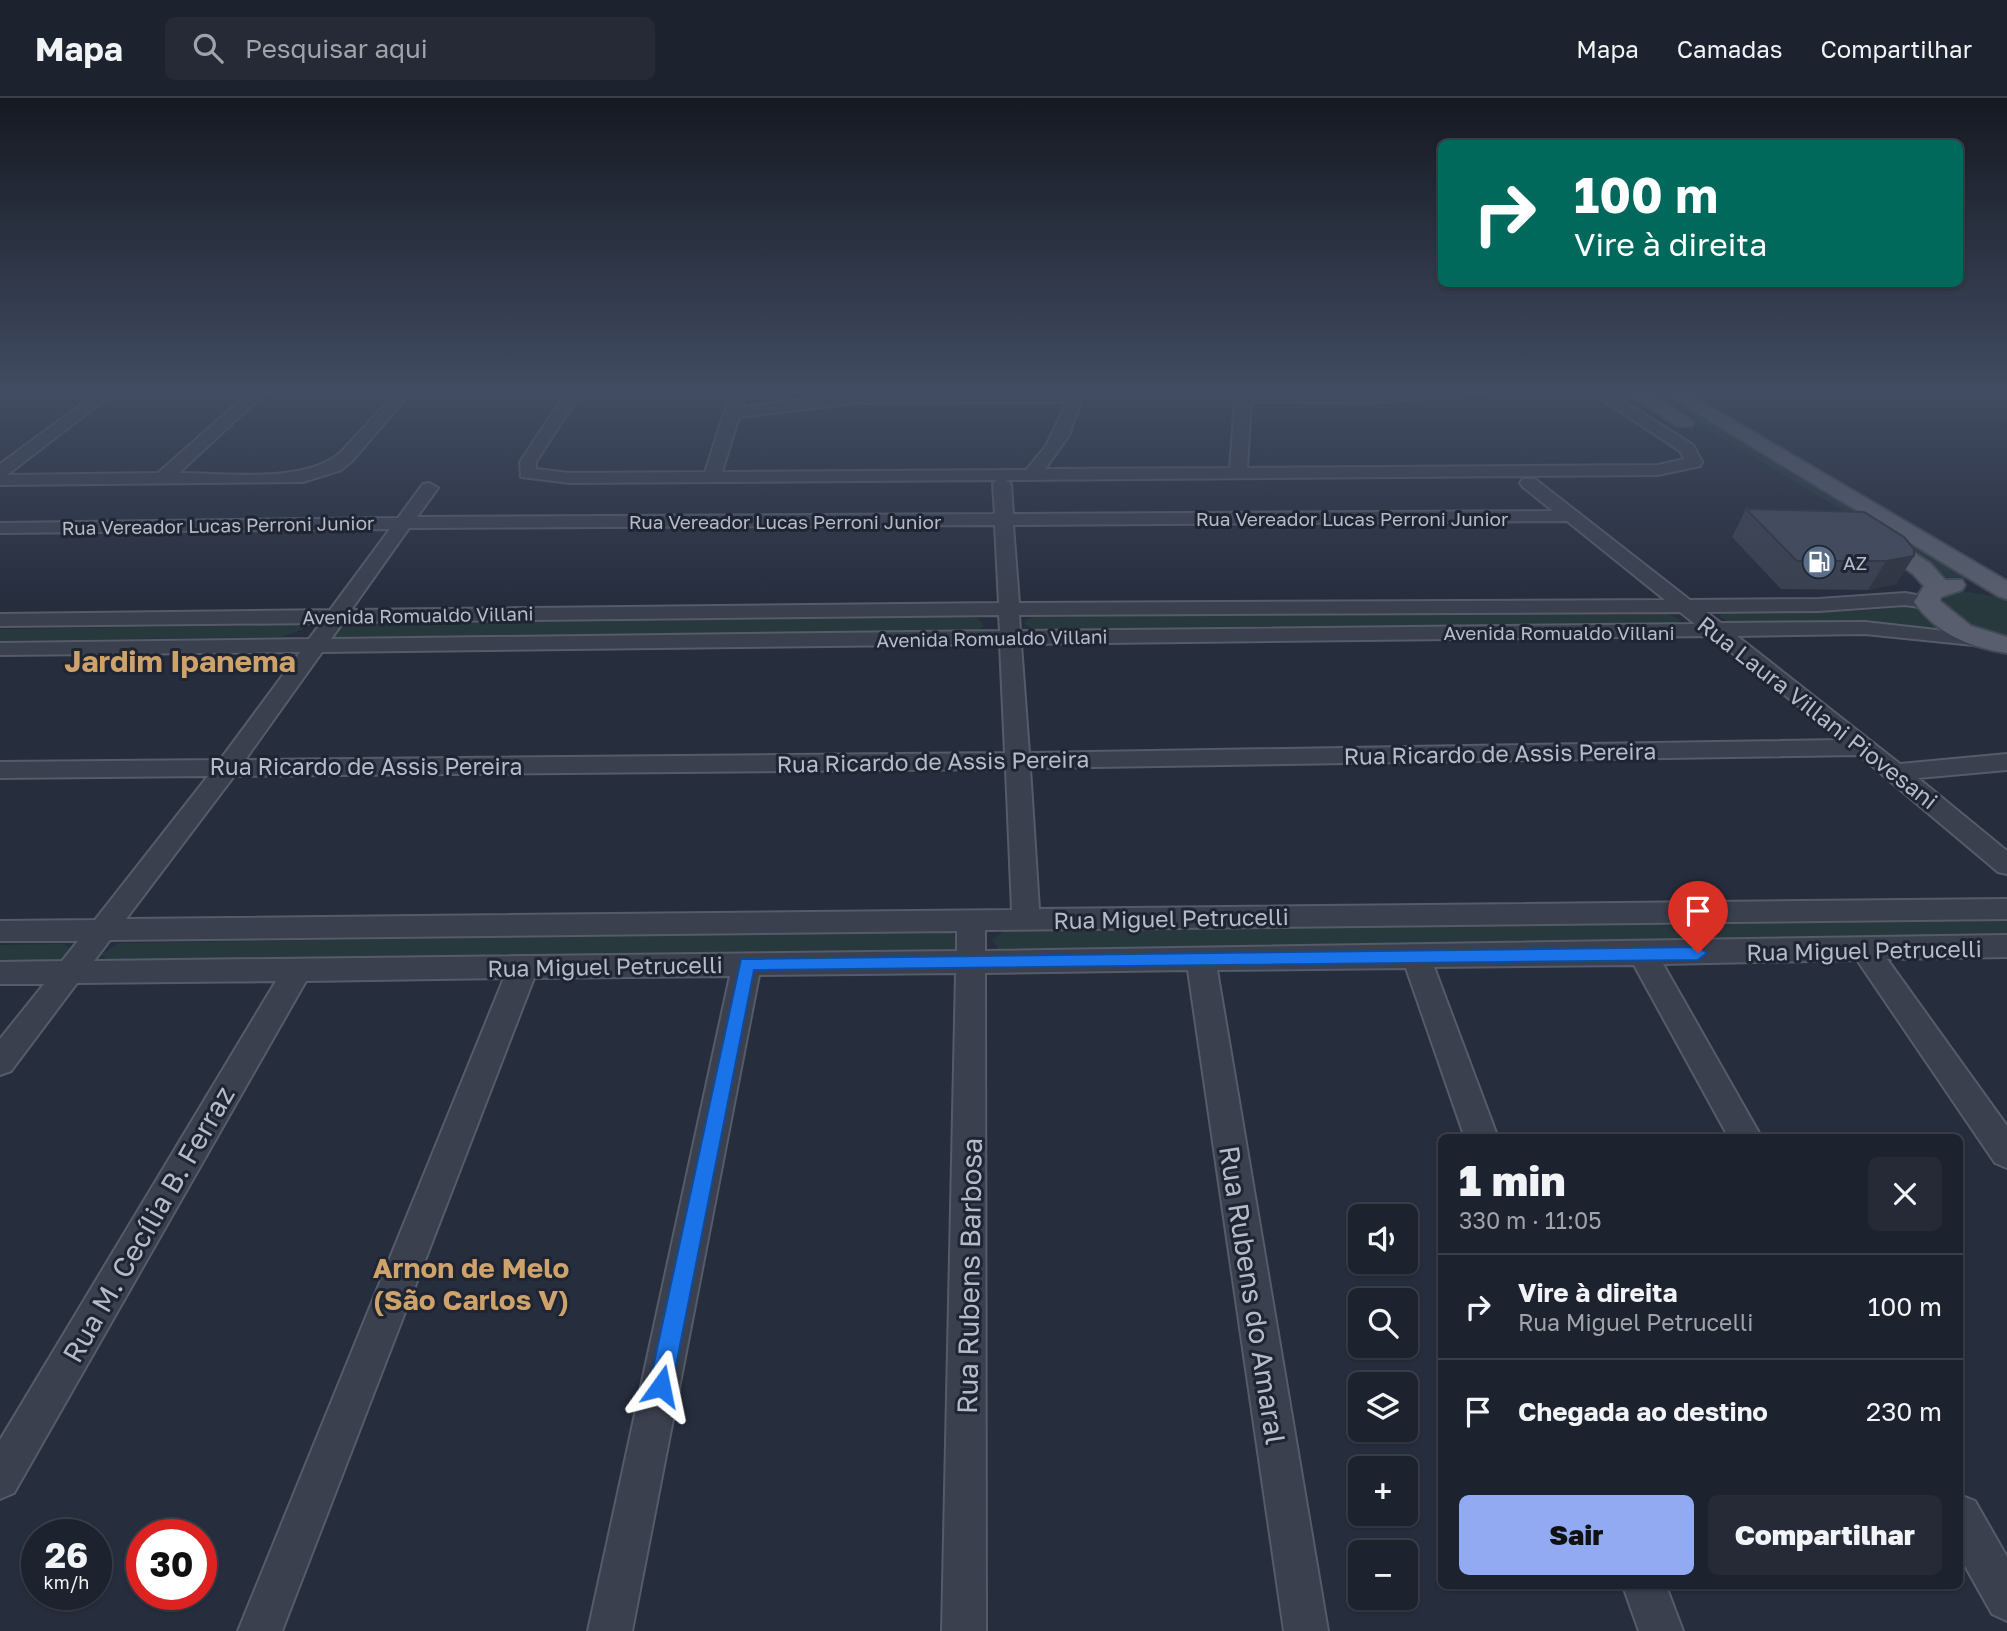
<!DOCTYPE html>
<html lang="pt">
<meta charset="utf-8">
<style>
body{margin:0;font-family:"Golos Text",sans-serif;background:#252a36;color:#f1f3f6;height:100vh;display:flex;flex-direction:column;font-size:26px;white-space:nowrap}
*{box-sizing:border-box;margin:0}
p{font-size:23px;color:#a0a4aa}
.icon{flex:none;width:38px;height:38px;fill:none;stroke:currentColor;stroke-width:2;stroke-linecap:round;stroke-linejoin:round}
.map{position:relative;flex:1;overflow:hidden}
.drawer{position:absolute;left:1438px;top:1036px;width:525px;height:455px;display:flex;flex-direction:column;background:#1c222e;border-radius:10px;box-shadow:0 2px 5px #0004,0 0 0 2px #3a3f4a}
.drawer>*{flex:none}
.banner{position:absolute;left:1438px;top:42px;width:525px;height:147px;border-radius:10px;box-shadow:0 2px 5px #0004,0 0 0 2px #3a3f4a;background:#00695c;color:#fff;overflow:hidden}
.tools{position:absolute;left:1348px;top:1106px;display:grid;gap:14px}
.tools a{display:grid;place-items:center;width:70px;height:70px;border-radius:10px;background:#1c222e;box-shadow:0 2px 5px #0004,0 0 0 2px #3a3f4a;font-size:35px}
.speed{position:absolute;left:21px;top:1421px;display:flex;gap:14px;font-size:35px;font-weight:700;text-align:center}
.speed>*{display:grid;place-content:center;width:91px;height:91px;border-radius:50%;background:#1c222e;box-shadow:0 2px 5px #0004,0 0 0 2px #3a3f4a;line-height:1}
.speed small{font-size:18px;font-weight:400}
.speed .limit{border:10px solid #d22;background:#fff;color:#111}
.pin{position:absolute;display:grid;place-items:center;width:60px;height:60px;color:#fff;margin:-72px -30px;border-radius:50% 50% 50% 0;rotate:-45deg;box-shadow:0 0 7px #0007}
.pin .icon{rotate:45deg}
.me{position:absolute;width:77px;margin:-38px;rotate:12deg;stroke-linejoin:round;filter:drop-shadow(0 0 5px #0008)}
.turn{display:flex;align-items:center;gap:24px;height:147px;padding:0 21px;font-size:32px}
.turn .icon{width:91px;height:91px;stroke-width:2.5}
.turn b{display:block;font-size:49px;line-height:60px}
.round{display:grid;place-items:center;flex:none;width:74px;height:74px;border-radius:10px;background:#252a36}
.overview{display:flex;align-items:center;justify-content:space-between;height:119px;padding:0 21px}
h1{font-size:42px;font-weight:800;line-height:52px}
.button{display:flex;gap:14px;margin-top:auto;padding:14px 21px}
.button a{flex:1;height:80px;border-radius:10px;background:#92aaf1;color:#111;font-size:28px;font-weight:800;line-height:80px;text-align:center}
.button a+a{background:#252a36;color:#f1f3f6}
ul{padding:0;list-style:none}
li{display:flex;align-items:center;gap:21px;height:105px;padding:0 21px;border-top:2px solid #3a3f4a}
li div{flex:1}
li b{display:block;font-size:26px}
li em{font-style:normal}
header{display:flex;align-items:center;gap:42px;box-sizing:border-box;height:98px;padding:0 35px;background:#1c222e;border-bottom:2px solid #3a3f4a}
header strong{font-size:33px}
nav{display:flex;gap:38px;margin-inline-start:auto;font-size:24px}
.search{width:490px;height:63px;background:#252a36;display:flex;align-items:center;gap:18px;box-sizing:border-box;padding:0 24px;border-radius:10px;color:#a0a4aa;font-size:26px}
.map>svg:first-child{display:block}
.green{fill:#28393e}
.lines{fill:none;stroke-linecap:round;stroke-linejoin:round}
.minor-casing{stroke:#555b68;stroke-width:4}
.major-casing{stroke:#434957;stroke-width:4}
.minor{fill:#3a404e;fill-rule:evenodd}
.major{fill:#585e6d;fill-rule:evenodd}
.wall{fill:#3a404f}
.shaded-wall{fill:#2f3440}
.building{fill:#434b5c;stroke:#2f3440;stroke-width:2}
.route{fill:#1a73e8;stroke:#114b97;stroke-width:2}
.labels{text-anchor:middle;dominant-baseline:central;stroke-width:6;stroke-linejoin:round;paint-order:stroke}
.far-street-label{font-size:19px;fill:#b6bbc8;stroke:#1f2533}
.far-poi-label{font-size:19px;fill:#b6bbc8;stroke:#1f2533;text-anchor:start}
.street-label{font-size:23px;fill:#b6bbc8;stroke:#1f2533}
.near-street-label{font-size:28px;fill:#b6bbc8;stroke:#1f2533}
.near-neighbourhood-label{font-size:28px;font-weight:bold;fill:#cea36b;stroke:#1f2533}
.district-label{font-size:30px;font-weight:bold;fill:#cea36b;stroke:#1f2533}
</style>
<header>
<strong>Mapa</strong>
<div class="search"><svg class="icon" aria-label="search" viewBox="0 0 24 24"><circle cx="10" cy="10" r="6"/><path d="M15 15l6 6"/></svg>Pesquisar aqui</div>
<nav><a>Mapa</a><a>Camadas</a><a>Compartilhar</a></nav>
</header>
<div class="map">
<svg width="2007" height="1533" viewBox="0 0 2007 1533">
<rect width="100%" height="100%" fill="#262d3d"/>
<g class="green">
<path d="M 1641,291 L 1660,291 L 1978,482 L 1941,479 L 1885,438 Z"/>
<path d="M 1961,493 L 2007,500 L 2007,541 C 1985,535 1950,528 1943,503 L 1949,496 Z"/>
<path d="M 1914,507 L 1943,531 L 1866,524 L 1727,523 L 1720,519 L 1722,515 L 1876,512 Z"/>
<path d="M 1663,514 L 1682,522 L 1673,526 L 1250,528 L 1035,532 L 1024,526 L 1027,521 L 1034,519 Z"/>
<path d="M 969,519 L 978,520 L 984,528 L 976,533 L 335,539 L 328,537 L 345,526 Z"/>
<path d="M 297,527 L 304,531 L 281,539 L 0,543 L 0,531 Z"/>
<path d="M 2007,819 L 2007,843 L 1008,855 L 999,851 L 992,842 L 1004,833 Z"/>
<path d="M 941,833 L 950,834 L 959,843 L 956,852 L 948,856 L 110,866 L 102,856 L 119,845 Z"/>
<path d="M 63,846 L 71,850 C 62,876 22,867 0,867 L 0,847 Z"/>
</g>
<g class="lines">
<defs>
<g id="minor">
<path d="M 102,291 L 119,291 L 7,377 L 158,375 L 253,291 L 269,291 L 179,375 C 226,375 303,386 340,355 L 399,291 L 414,291 L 352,363 L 341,372 L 303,384 L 0,387 L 0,366 Z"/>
<path d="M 568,291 L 583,291 L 536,364 L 536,371 L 570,375 L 705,374 L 732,291 L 747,291 L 742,309 L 882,292 L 888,295 L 1070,294 L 1070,291 L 1085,291 L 1069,337 L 1045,371 L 1230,370 L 1236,291 L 1306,296 L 1495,291 L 1488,295 L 1366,305 L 1251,303 L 1247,370 L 1658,367 L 1684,361 L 1680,353 L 1586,291 L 1604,291 L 1693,347 L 1702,364 L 1700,368 L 1658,377 L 1006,382 L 1011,386 L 1013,416 L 1553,413 L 1523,389 L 1520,385 L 1523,381 L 1535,381 L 1690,502 L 1819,501 L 1905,495 L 1934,500 L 1937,504 L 1927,510 L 1905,507 L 1819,513 L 1706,514 L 1721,525 L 1865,524 L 1990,538 L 1993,542 L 1990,546 L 1983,548 L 1865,536 L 1737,538 L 1900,666 L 2007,656 L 2007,672 L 1918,680 L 2007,753 L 2007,776 L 1998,774 L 1859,657 L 1030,670 L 1039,811 L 2007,801 L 2007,821 L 985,832 L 985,853 L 2007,837 L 2007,859 L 1887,861 L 2007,1028 L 2007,1070 L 1995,1065 L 1857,862 L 1663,866 L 1762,1040 L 1729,1040 L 1634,867 L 1434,869 L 1498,1040 L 1465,1040 L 1406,870 L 1217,872 L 1328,1533 L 1284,1533 L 1188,872 L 985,875 L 986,1533 L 942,1533 L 956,875 L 759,877 L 632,1533 L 588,1533 L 730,878 L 534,880 L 282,1533 L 238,1533 L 504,880 L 306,883 L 14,1395 L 0,1401 L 0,1342 L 276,883 L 77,885 L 11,973 L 0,977 L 0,941 L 44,886 L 0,886 L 0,864 L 62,863 L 78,843 L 0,843 L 0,823 L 95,822 L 208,678 L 0,680 L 0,664 L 220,662 L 300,554 L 0,557 L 0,545 L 309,541 L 321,525 L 0,528 L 0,516 L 330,512 L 390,431 L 0,435 L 0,425 L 398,420 L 423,386 L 429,385 L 438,390 L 417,419 L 995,416 L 993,386 L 997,382 L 570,385 L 521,379 L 520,364 ZM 863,304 L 866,305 L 1067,304 L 1046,348 L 1026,372 L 722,374 L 739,319 ZM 1567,423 L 1665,502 L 1019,505 L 1013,427 ZM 995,427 L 999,505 L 351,512 L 409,430 ZM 1680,514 L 1695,526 L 1020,533 L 1019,517 ZM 999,517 L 1000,533 L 331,541 L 343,524 ZM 1711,538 L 1841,642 L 1029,655 L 1021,546 ZM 1000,546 L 1005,655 L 245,662 L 322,554 ZM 1006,671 L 1012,812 L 126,821 L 234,678 ZM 957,833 L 957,853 L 94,863 L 110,842 Z"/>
<path d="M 1960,1397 L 1975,1403 L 2007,1459 L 2007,1523 L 1992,1516 L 1960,1459 Z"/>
<path d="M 1623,1488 L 1666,1488 L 1683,1533 L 1639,1533 Z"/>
</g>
<g id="major">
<path d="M 1621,291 L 1644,291 L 1694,324 L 1691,328 L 1677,328 Z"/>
<path d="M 1657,291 L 1680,291 L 2007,483 L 2007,501 L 1998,498 Z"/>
<path d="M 1874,432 L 1882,434 L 1931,466 L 1945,482 L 1962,482 L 1965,487 L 1962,492 L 1941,499 L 1940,503 L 1971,528 L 2007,539 L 2007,555 C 1969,549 1937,536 1914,504 L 1924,488 L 1913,476 L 1862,439 L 1866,434 Z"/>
</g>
</defs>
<use href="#minor" class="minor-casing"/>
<use href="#major" class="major-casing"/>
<use href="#minor" class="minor"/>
<use href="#major" class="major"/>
</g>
<path class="wall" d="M 1746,411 L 1914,458 L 1896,486 L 1868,492 L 1781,491 L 1732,439 Z"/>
<path class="shaded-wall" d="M 1914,458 L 1896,486 L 1868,492 L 1886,463 Z"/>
<path class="building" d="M 1746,411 L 1864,414 L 1904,439 L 1914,451 L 1914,458 L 1886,463 L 1797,463 Z"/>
<linearGradient id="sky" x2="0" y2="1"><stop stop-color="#151922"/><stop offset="0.58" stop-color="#414c62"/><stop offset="1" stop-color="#414c62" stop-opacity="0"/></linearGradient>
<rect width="2007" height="506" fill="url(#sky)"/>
<path class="route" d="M 1698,849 L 1707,855 L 1698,862 L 754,872 L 672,1288 L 669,1296 L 661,1300 L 652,1296 L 649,1288 L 741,861 Z"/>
<defs>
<symbol id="fuel-disc" viewBox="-11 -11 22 22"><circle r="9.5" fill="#5c6f8a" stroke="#1f2533"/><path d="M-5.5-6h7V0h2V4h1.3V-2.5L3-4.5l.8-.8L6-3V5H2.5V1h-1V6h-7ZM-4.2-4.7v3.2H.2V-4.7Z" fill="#fff"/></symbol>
</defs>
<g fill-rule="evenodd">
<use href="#fuel-disc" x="1800" y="445" width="38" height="38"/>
</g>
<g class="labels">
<g class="far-street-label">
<text x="1352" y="420">Rua Vereador Lucas Perroni Junior</text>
<text x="785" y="423">Rua Vereador Lucas Perroni Junior</text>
<text transform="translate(218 427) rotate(-1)">Rua Vereador Lucas Perroni Junior</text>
<text transform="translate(418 517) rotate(-1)">Avenida Romualdo Villani</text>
<text x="1559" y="534">Avenida Romualdo Villani</text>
<text transform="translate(992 540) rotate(-1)">Avenida Romualdo Villani</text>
</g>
<g class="far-poi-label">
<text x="1843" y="464">AZ</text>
</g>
<g class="street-label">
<text transform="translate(1818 614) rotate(38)">Rua Laura Villani Piovesani</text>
<text transform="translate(1500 655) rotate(-1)">Rua Ricardo de Assis Pereira</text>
<text transform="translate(933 663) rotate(-1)">Rua Ricardo de Assis Pereira</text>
<text x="366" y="668">Rua Ricardo de Assis Pereira</text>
<text transform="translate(1171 820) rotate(-1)">Rua Miguel Petrucelli</text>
<text transform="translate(1864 852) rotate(-1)">Rua Miguel Petrucelli</text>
<text transform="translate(605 868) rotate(-1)">Rua Miguel Petrucelli</text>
</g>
<g class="near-street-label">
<text transform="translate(148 1126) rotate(-60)">Rua M. Cecília B. Ferraz</text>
<text transform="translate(969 1178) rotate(-89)">Rua Rubens Barbosa</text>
<text transform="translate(1253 1197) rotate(81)">Rua Rubens do Amaral</text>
</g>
<g class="near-neighbourhood-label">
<text x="471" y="1169">Arnon de Melo<tspan x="471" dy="32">(São Carlos V)</tspan></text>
</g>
<g class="district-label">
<text x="180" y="563">Jardim Ipanema</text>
</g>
</g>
</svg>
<div class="tools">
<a><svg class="icon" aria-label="sound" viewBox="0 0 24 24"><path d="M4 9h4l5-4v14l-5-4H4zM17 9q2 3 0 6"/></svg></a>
<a><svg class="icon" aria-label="search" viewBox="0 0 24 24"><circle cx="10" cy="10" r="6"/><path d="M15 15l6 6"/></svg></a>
<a><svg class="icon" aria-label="layers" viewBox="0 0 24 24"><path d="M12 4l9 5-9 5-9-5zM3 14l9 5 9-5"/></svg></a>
<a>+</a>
<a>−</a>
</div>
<div class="speed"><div>26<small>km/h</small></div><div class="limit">30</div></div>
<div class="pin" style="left:1698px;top:855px;background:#d93025"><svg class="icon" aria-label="arrive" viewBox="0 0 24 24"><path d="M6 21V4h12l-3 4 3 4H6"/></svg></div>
<svg class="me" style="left:661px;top:1288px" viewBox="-20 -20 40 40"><path d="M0-17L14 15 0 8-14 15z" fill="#1a73e8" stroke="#fff" stroke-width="4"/></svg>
<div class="banner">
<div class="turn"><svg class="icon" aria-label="right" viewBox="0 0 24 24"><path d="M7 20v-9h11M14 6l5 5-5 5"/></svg><div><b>100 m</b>Vire à direita</div></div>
</div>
<section class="drawer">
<div class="overview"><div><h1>1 min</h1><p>330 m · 11:05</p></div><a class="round"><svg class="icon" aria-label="close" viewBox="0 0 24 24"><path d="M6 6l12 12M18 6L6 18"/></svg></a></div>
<ul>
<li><svg class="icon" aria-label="right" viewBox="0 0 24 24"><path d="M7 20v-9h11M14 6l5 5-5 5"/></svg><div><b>Vire à direita</b><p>Rua Miguel Petrucelli</p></div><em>100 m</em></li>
<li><svg class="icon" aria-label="arrive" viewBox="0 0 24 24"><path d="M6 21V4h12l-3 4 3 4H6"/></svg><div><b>Chegada ao destino</b></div><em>230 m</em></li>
</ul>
<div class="button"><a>Sair</a><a>Compartilhar</a></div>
</section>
</div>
